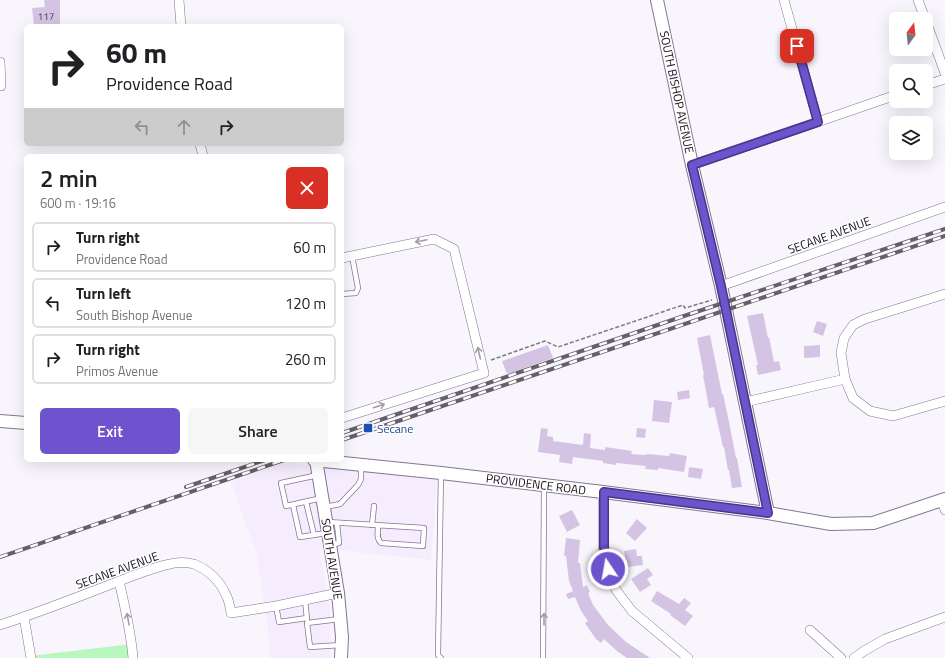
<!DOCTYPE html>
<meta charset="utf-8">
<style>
body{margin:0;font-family:"Titillium Web",sans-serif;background:#f6f6f6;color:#202124;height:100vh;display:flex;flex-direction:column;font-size:15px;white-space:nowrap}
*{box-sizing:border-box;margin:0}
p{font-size:13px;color:#757577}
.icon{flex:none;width:22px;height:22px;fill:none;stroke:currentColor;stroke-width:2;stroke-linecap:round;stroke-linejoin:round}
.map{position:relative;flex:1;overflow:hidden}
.details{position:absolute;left:24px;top:154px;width:320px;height:308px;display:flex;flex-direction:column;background:#fff;border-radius:6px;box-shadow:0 4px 16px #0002}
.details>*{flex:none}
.hud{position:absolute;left:24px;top:24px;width:320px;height:122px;border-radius:6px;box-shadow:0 4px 16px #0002;background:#fff;color:#202124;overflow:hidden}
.needle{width:26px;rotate:15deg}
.controls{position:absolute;left:889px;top:12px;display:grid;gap:8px}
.controls a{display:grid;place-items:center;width:44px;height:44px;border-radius:6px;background:#fff;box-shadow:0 4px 16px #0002;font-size:20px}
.pin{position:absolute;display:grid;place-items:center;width:34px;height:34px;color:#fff;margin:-17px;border-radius:8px;box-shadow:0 2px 6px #0006}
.me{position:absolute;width:44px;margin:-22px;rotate:348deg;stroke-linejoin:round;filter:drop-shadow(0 0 3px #0008)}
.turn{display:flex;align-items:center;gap:14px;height:84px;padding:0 16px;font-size:18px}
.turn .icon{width:52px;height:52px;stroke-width:2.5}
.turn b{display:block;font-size:28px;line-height:34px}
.lanes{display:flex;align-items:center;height:38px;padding:0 16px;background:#0003;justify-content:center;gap:20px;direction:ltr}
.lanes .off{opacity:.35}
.round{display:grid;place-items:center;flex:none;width:42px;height:42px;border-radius:6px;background:#f6f6f6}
.summary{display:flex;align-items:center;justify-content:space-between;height:68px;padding:0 16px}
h1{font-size:24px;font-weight:600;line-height:30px}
.cta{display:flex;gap:8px;margin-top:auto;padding:8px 16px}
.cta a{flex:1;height:46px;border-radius:6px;background:#6d53cd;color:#fff;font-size:16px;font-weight:600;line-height:46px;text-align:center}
.cta a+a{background:#f6f6f6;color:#202124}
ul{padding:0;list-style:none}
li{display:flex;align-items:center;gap:12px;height:50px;margin:0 8px 6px;padding:0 8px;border:2px solid #e0e0e0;border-radius:6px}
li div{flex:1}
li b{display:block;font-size:15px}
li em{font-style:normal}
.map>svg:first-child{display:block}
.built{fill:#f5ecfd}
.green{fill:#b8f8be}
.building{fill:#d5c3e4}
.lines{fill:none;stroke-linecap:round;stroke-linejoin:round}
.lane-casing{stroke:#857594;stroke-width:6}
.street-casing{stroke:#857594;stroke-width:10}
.secondary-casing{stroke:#857594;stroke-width:14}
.path{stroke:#7e7982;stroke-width:1.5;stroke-dasharray:4 2;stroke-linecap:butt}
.lane{stroke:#fff;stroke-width:4.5}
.street{stroke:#fff;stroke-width:9}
.secondary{stroke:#fff;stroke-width:12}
.rail-casing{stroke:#645f68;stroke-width:4}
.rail{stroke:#fff;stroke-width:2.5;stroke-dasharray:8;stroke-linecap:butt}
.oneway{stroke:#a19ea3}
.route-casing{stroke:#473685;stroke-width:10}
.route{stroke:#6d53cd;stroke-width:7}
.transit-dot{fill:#1a4fb4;stroke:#fff;stroke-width:1.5}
.labels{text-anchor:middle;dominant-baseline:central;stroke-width:3;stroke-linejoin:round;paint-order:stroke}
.number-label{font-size:10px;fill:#443a4b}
.street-label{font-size:12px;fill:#130d18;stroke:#fff}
.transit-label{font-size:12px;fill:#164399;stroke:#fff;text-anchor:start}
</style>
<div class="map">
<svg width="945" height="658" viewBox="0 0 945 658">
<rect width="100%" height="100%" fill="#f9f5fc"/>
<path class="built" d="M 288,461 L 303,465 L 437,479 L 431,560 L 319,548 L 330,606 L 331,658 L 270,658 L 267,617 L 256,552 L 231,482 Z"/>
<path class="green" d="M 132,644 L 133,658 L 31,658 L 30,656 Z"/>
<g class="building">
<path d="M 44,0 L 60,0 L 60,24 L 34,26 L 32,8 L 45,7 Z"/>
<path d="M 763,313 L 768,338 L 769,337 L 774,362 L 779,361 L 781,370 L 758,375 L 756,365 L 758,365 L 747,316 Z"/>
<path d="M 817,321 L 827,324 L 823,336 L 813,332 Z"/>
<path d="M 710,335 L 722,394 L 723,394 L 728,417 L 736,458 L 737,458 L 742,487 L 732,488 L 729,470 L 728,470 L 724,447 L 723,447 L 714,407 L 709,408 L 703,375 L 704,375 L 697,338 Z"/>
<path d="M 548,345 L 553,358 L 507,374 L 502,361 Z"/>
<path d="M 820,345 L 820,357 L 804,358 L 804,346 Z"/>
<path d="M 689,390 L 690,398 L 678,400 L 677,392 Z"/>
<path d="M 654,400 L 672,402 L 669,423 L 652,421 Z"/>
<path d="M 541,428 L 548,429 L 547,436 L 553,437 L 553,441 L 583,445 L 584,433 L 591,434 L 590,448 L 605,450 L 605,447 L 632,451 L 631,454 L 646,455 L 647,454 L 669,456 L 670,453 L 687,456 L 684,472 L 658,468 L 658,470 L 645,469 L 646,466 L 616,463 L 616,465 L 603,463 L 603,461 L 573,457 L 572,464 L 559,462 L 560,455 L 538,452 Z"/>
<path d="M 637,428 L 646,429 L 645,438 L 636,437 Z"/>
<path d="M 689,467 L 703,469 L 701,479 L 688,477 Z"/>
<path d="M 572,510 L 580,525 L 567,532 L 559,516 Z"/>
<path d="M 637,519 L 647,528 L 635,541 L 626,533 Z"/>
<path d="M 566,538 L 580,540 L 578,563 L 580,563 L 583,587 L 587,585 L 590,592 L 588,593 L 593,605 L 608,625 L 626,642 L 650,658 L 627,658 L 617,651 L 604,639 L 601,643 L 596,639 L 585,623 L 588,621 L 581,611 L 575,597 L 568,599 L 566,594 L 573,591 L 569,581 L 566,556 L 564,556 Z"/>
<path d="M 636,549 L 637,556 L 642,556 L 643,565 L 627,567 L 624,551 Z"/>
<path d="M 648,568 L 653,575 L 647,579 L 651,585 L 640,592 L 631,579 Z"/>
<path d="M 657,591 L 679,604 L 684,598 L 691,603 L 685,610 L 693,616 L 685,626 L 670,615 L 671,614 L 651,601 Z"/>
</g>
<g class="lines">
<defs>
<g id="lane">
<path d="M 342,294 L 356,293 L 358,288 L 352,256"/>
<path d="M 318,475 L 281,483 L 286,506 L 322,498"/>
<path d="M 306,502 L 314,535"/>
<path d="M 293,505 L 300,537 L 327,533"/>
<path d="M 325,507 L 340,504 L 358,485 L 361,479 L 361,466"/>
<path d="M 328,522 L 424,528 L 423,546 L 381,543 C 376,538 378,532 378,525"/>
<path d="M 372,525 L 374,506"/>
<path d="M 330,545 L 339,543 L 337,523"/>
<path d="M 305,600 L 307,619"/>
<path d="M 276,606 L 279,622 L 307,618"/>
<path d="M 340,619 L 307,623 L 310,647 L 341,645"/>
<path d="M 441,658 L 438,655 L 441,473"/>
<path d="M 543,658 L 544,486"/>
</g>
<g id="street">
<path d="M 179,0 L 181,26"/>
<path d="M 784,0 L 818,122"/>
<path d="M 918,0 L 925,19"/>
<path d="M 926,21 L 945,73"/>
<path d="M 0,62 L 1,86"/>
<path d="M 926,85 L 945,79"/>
<path d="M 200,144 L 203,156"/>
<path d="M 692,165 L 896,95"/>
<path d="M 342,258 L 434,239 L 454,249 L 484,373 L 342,418"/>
<path d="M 721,286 L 945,207"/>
<path d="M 945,294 L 865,319 L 853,325 L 844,338 L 841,353 L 845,379 L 853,398 L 870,411 L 893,416 L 945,401"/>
<path d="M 745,402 L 845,379"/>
<path d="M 603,492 L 603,547 L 608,569 L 616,590 L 632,611 L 688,658"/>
<path d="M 942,500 L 945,510"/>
<path d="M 119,581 C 125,607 131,632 133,658"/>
<path d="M 24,617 L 31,658"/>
<path d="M 0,625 C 37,613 73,599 109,585 C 128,578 150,568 170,564 C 177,562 186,562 194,564 C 208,570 220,581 226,595 C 229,600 230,607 231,613 L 276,606 L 338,593"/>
<path d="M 810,630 L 841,658"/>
<path d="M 854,658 L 864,651 L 885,639 L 945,617"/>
</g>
<g id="secondary">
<path d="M 657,0 L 692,165 L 721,286 L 768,513"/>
<path d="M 0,421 L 26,423"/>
<path d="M 314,460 L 441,473 L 603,492 L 768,513 L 831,524 L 873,523 L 945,499"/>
<path d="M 316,460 L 338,593 L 342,637 L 341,658"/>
</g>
</defs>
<use href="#lane" class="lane-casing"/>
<use href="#street" class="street-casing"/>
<use href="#secondary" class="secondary-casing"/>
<path class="path" d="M 491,360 L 545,341 L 558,347 L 683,305 L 685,308 L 712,300"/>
<use href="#lane" class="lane"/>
<use href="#street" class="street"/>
<use href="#secondary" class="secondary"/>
<defs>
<g id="rail">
<path d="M 342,433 L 681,317 L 945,229"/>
<path d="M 342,440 L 945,236"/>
<path d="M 186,487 L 265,460"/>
<path d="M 0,557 L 284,460"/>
</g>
</defs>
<use href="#rail" class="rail-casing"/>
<use href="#rail" class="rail"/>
</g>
<defs><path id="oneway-shaft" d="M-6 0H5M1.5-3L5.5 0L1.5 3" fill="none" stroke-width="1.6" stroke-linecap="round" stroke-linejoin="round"/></defs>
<g class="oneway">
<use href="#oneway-shaft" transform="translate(421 241) rotate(168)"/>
<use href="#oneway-shaft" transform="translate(479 353) rotate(-103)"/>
<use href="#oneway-shaft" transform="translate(379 406) rotate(-18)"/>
<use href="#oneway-shaft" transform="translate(128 619) rotate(-100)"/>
<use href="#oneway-shaft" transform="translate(544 619) rotate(-90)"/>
</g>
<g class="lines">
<defs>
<path id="route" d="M 608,569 L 604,547 L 604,492 L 768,513 L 721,286 L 692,165 L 818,122 L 797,46"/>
</defs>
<use href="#route" class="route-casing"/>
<use href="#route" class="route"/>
</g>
<rect class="transit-dot" x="363" y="423" width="10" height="10" rx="2"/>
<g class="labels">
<g class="number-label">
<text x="46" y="16">117</text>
</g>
<g class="street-label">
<text transform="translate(677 92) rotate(78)">SOUTH BISHOP AVENUE</text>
<text transform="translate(829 235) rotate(-20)">SECANE AVENUE</text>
<text transform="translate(536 484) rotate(7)">PROVIDENCE ROAD</text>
<text transform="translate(332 559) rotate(81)">SOUTH AVENUE</text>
<text transform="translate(117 570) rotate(-20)">SECANE AVENUE</text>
</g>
<g class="transit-label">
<text x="377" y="428">Secane</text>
</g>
</g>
</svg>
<div class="controls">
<a><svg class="needle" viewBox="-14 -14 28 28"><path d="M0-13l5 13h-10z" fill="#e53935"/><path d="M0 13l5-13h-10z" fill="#757577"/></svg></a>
<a><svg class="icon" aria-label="search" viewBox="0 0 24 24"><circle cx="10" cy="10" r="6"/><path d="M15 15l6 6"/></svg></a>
<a><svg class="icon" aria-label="layers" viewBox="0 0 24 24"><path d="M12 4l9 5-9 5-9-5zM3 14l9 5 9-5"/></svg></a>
</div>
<div class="pin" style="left:797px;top:46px;background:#d93025"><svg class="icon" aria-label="arrive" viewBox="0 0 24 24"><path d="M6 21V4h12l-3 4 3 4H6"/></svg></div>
<svg class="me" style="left:608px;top:569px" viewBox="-20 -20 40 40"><circle r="17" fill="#6d53cd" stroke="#fff" stroke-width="3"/><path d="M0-11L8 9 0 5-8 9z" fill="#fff"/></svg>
<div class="hud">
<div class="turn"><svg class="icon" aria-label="right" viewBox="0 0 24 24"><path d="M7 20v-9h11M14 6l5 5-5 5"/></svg><div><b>60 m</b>Providence Road</div></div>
<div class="lanes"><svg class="icon off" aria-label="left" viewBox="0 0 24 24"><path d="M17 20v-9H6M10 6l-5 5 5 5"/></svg><svg class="icon off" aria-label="ahead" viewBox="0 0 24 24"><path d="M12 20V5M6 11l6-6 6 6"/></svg><svg class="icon" aria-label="right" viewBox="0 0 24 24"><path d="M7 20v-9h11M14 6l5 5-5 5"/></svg></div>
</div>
<section class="details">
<div class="summary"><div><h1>2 min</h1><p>600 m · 19:16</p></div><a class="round" style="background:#d93025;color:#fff"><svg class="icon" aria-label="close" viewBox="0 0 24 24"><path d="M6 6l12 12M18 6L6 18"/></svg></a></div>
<ul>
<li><svg class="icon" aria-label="right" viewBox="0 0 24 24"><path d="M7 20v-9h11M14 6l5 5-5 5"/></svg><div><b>Turn right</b><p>Providence Road</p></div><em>60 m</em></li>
<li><svg class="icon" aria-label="left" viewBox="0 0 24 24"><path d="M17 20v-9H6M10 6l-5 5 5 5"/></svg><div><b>Turn left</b><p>South Bishop Avenue</p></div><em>120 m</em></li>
<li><svg class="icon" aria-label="right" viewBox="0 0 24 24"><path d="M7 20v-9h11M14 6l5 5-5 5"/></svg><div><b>Turn right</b><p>Primos Avenue</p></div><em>260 m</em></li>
</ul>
<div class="cta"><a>Exit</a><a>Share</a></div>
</section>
</div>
